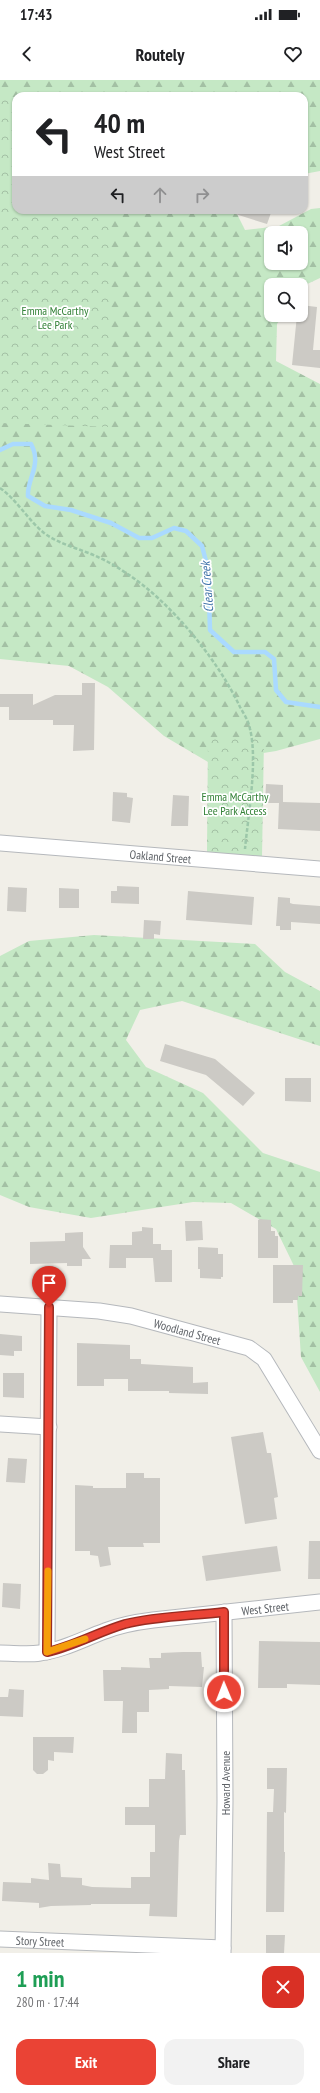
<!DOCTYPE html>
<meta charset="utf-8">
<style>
body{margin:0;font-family:"PT Sans Narrow",sans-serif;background:#f2f2f2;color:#202124;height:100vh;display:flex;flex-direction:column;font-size:15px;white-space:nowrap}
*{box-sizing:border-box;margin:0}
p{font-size:13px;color:#757577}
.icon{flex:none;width:22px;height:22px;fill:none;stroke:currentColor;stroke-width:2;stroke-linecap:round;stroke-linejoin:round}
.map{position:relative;height:1873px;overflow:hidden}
.sheet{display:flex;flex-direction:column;background:#fff;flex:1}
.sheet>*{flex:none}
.banner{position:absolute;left:12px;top:12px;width:296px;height:122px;border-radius:12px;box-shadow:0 1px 3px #0004;background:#fff;color:#202124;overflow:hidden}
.buttons{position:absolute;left:264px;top:146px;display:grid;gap:8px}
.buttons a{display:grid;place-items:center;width:44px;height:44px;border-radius:8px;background:#fff;box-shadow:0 1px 3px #0004;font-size:20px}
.pin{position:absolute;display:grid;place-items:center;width:34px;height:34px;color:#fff;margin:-41px -17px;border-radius:50% 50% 50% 0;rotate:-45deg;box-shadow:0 0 4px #0007}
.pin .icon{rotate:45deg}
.me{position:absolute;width:44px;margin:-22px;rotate:359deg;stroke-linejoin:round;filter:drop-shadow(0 0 3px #0008)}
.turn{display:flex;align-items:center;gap:14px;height:84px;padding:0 16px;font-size:18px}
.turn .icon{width:52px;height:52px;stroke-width:2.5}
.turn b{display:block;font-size:28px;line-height:34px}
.lanes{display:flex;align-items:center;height:38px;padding:0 16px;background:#0003;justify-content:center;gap:20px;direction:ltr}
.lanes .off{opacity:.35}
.round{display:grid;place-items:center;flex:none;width:42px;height:42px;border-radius:12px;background:#f2f2f2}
.summary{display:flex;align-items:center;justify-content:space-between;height:68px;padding:0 16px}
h1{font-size:24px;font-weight:600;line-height:30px;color:#1e9e55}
.cta{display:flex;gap:8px;margin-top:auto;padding:8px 16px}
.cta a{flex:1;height:46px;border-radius:12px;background:#ea4335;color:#fff;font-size:16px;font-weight:600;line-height:46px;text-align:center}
.cta a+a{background:#f2f2f2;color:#202124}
.status{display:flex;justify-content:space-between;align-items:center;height:28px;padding:0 20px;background:#fff;direction:ltr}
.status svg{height:11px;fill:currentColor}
header{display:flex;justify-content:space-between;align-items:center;height:52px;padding:0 16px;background:#fff;font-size:18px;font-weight:600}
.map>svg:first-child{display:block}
.forest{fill:url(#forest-firs);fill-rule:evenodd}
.park{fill:url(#park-crowns)}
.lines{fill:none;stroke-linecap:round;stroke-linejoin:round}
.stream{stroke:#aadaff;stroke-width:4.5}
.building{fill:#cccac5}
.minor-casing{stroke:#b5b8bc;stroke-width:17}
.path{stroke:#9cc7a9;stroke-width:2.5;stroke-dasharray:4 2;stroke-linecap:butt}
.minor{stroke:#fff;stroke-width:15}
.route-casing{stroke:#982c22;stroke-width:10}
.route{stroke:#ea4335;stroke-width:7}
.slow{stroke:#f59e0b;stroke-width:7}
.labels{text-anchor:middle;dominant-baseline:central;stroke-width:3.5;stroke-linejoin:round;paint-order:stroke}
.park-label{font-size:12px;fill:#348238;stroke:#fff}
.street-label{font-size:12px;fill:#5f6368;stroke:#fff}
.water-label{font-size:13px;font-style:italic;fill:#4174aa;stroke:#fff}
</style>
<div class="status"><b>17:43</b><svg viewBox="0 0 49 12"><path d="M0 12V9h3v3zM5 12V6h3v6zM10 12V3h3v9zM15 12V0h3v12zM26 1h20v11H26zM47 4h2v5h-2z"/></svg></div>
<header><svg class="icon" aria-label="back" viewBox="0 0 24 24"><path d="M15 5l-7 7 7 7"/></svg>Routely<svg class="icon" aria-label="heart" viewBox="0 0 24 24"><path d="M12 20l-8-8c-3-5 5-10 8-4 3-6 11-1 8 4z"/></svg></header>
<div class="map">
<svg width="320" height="1873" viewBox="0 0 320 1873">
<defs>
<pattern id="forest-firs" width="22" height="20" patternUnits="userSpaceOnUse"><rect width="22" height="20" fill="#c5e8c5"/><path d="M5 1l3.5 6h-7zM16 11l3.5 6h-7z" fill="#a3c0a4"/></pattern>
<pattern id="park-crowns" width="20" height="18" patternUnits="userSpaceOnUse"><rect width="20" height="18" fill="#c5e8c5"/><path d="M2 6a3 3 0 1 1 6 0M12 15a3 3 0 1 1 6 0" fill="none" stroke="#a3c0a4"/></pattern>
</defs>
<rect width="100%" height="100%" fill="#f1efe8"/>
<g class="forest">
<path d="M 0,0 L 320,0 L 320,91 L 304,94 L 304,16 L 16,16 L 16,24 L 0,26 Z"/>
<path d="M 320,128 L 320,198 L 301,207 L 301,205 L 271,205 L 271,235 L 283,235 L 277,244 L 276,281 L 320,304 L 320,659 L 276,671 L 208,682 L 164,656 L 108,607 L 69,586 L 0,579 L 0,221 L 85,130 L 235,130 L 245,150 L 279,146 L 311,129 ZM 271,153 L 301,153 L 301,183 L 271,183 Z"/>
<path d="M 94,855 L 255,864 L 285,892 L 320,911 L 320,966 L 182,921 L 140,930 L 126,960 L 146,987 L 203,1013 L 263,1073 L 320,1092 L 320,1312 L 301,1277 L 295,1188 L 276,1149 L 231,1123 L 193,1122 L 91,1138 L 29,1127 L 0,1115 L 0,876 L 29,861 Z"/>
</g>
<g class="park">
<path d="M 0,19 L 16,20 L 16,130 L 111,130 L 110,347 L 0,343 Z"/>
<path d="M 208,658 L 264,659 L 262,777 L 207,772 Z"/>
</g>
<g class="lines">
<path class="stream" d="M 0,370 L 13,364 L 31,364 C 33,368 35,373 35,377 C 37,390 27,402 28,416 L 45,426 L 71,430 L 111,443 L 139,458 L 152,458 L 174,448 L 186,451 L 202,466 L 208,489 L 210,550 L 234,572 L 265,572 L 274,579 L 276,610 L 286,622 L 320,627"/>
</g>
<g class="building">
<path d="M 233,130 L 272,130 L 267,144 L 232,133 Z"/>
<path d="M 301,225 L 317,227 L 313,270 L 320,270 L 320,288 L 292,285 L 297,235 L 301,235 Z"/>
<path d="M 82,603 L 95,603 L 94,670 L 73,671 L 74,645 L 53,645 L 53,640 L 9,640 L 9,627 L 0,627 L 0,614 L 33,614 L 33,625 L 55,615 L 82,615 Z"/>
<path d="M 266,704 L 283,705 L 283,722 L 320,723 L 320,751 L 278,749 L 279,723 L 265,723 Z"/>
<path d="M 113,712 L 127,713 L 127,717 L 133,718 L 130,743 L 112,741 Z"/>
<path d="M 173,715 L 189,716 L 188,746 L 171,746 Z"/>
<path d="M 117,806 L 139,807 L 139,824 L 111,823 L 111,811 L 117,811 Z"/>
<path d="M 8,807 L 27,808 L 26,832 L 7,831 Z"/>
<path d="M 59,808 L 79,809 L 79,828 L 59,828 Z"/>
<path d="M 188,811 L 254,817 L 252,845 L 186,840 Z"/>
<path d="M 278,817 L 290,818 L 290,823 L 293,824 L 320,826 L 320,844 L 291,842 L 291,850 L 280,850 L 280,846 L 276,846 Z"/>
<path d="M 144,840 L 161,841 L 160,855 L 154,854 L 154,859 L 143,859 Z"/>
<path d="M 165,964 L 215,979 L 255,1013 L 243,1026 L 206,995 L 160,981 Z"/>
<path d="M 285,998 L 311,998 L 311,1022 L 285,1021 Z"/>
<path d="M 260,1139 L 271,1140 L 271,1151 L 275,1151 L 275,1156 L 278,1156 L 278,1178 L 258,1178 L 258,1140 Z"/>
<path d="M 185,1141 L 202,1141 L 203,1160 L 186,1161 Z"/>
<path d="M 142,1147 L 153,1148 L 153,1164 L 161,1164 L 161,1170 L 172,1170 L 172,1202 L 155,1202 L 153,1178 L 126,1178 L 126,1188 L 109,1188 L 110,1165 L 132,1165 L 132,1152 L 142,1151 Z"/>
<path d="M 83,1152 L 83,1167 L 91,1179 L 82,1179 L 82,1186 L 67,1186 L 67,1183 L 30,1184 L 30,1162 L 65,1161 L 65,1153 Z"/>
<path d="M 198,1167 L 218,1168 L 218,1174 L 223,1174 L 223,1197 L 221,1197 L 221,1199 L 200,1198 L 200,1189 L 198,1189 Z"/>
<path d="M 273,1185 L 303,1185 L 302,1216 L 298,1216 L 298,1220 L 293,1220 L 293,1223 L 273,1223 Z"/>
<path d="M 0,1254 L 22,1256 L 22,1271 L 14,1271 L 14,1276 L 0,1275 Z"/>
<path d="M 77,1263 L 130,1265 L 130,1279 L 141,1279 L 141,1284 L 193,1287 L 193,1303 L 208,1302 L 208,1314 L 169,1313 L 169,1311 L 128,1311 L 128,1299 L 104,1299 L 104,1306 L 77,1306 Z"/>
<path d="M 3,1293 L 24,1293 L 24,1318 L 3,1317 Z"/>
<path d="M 263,1352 L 267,1373 L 271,1373 L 278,1417 L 274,1418 L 277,1439 L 245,1444 L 231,1357 Z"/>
<path d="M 8,1378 L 27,1379 L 25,1403 L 6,1402 Z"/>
<path d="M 126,1393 L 144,1393 L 144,1398 L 160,1398 L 160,1463 L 143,1463 L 144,1467 L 108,1467 L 111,1485 L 100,1487 L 98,1476 L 90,1475 L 90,1471 L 75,1471 L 75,1405 L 93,1406 L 93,1408 L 126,1408 Z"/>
<path d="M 309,1461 L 320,1461 L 320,1499 L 308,1499 Z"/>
<path d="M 277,1466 L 281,1491 L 206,1501 L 202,1476 Z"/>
<path d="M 3,1503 L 21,1504 L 20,1529 L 2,1527 Z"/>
<path d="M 259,1561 L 320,1562 L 320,1605 L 287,1604 L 287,1608 L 258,1608 Z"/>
<path d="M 183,1572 L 201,1572 L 202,1587 L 204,1587 L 202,1607 L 169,1606 L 169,1609 L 149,1610 L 149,1632 L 137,1632 L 137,1653 L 122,1653 L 123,1621 L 104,1621 L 103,1590 L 121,1590 L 121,1587 L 150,1588 L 149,1578 L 161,1578 L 161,1573 Z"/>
<path d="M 9,1609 L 24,1610 L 23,1637 L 0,1636 L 0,1617 L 8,1617 Z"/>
<path d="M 33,1657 L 74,1657 L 73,1673 L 54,1672 L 54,1681 L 48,1680 L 48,1690 L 43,1694 L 37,1694 L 33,1690 Z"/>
<path d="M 166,1673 L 182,1674 L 182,1690 L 185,1690 L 186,1755 L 180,1755 L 179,1761 L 177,1837 L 149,1836 L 150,1824 L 91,1824 L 91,1825 L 51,1826 L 39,1828 L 39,1823 L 2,1821 L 3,1802 L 31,1803 L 31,1798 L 49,1800 L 48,1783 L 60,1784 L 61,1797 L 82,1798 L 82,1805 L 92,1807 L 131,1808 L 131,1797 L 150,1797 L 150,1772 L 155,1772 L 155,1745 L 125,1745 L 125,1727 L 149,1727 L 149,1699 L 165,1699 Z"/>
<path d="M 267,1688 L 287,1688 L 286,1733 L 284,1732 L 284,1772 L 285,1772 L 284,1832 L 266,1832 L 267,1732 L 273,1732 L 274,1709 L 267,1709 Z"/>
<path d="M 266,1855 L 285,1855 L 284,1873 L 266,1873 Z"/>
</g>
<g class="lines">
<defs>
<g id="minor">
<path id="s1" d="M 0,763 L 320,789"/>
<path id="s2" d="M 0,1224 L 99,1231 L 131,1236 L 249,1268 L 264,1279 L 320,1371"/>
<path d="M 0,1344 L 49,1347"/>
<path d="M 47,1572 L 49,1227"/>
<path id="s3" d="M 0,1573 C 13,1573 27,1575 40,1573 C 63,1570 83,1559 105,1551 C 120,1545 137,1542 153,1540 L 320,1522"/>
<path id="s4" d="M 0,1859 L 223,1868"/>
<path d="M 223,1873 L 225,1721 L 224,1532"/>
</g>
</defs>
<use href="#minor" class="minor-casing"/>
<path class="path" d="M 0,408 C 17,420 28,440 44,453 C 60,465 82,469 100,478 C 109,482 117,487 126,493 C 170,521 218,580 240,627 C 244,634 249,642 250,649 C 258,681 248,736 245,769"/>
<use href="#minor" class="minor"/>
</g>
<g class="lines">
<defs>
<path id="route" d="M 49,1227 L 47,1572 C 74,1566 98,1552 125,1544 C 157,1536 191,1536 224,1532 L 224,1612"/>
</defs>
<use href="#route" class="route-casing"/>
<use href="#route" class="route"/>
<path class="slow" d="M 48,1491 L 47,1572 L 85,1559"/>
</g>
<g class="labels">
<g class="park-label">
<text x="55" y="230">Emma McCarthy<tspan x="55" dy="14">Lee Park</tspan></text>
<text x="235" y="716">Emma McCarthy<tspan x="235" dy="14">Lee Park Access</tspan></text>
</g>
<g class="street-label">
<text stroke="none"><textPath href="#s1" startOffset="161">Oakland Street</textPath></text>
<text stroke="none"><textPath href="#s2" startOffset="190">Woodland Street</textPath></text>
<text stroke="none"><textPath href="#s3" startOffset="271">West Street</textPath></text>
<text transform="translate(225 1703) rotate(-90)">Howard Avenue</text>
<text stroke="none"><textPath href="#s4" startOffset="40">Story Street</textPath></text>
</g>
<g class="water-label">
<text transform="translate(207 507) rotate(-94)">Clear Creek</text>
</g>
</g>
</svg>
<div class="buttons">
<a><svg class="icon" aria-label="sound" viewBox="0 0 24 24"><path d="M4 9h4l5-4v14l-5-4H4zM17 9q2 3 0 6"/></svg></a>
<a><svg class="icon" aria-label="search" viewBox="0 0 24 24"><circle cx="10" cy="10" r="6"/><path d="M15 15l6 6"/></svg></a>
</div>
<div class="pin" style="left:49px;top:1227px;background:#d93025"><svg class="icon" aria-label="arrive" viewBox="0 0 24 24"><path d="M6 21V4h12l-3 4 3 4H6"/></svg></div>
<svg class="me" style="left:224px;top:1612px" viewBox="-20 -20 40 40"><circle r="17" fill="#ea4335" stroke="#fff" stroke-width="3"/><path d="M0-11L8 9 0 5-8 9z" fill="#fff"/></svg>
<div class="banner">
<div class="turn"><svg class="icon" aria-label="left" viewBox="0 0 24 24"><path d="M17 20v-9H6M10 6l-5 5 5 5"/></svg><div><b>40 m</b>West Street</div></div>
<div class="lanes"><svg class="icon" aria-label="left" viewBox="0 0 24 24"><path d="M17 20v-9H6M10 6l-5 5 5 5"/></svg><svg class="icon off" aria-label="ahead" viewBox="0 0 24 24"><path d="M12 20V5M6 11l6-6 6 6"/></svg><svg class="icon off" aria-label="right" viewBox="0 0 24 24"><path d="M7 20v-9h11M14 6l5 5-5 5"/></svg></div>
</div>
</div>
<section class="sheet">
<div class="summary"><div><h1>1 min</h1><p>280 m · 17:44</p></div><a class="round" style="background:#d93025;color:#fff"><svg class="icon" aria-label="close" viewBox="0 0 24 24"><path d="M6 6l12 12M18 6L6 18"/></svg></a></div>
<div class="cta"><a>Exit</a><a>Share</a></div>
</section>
